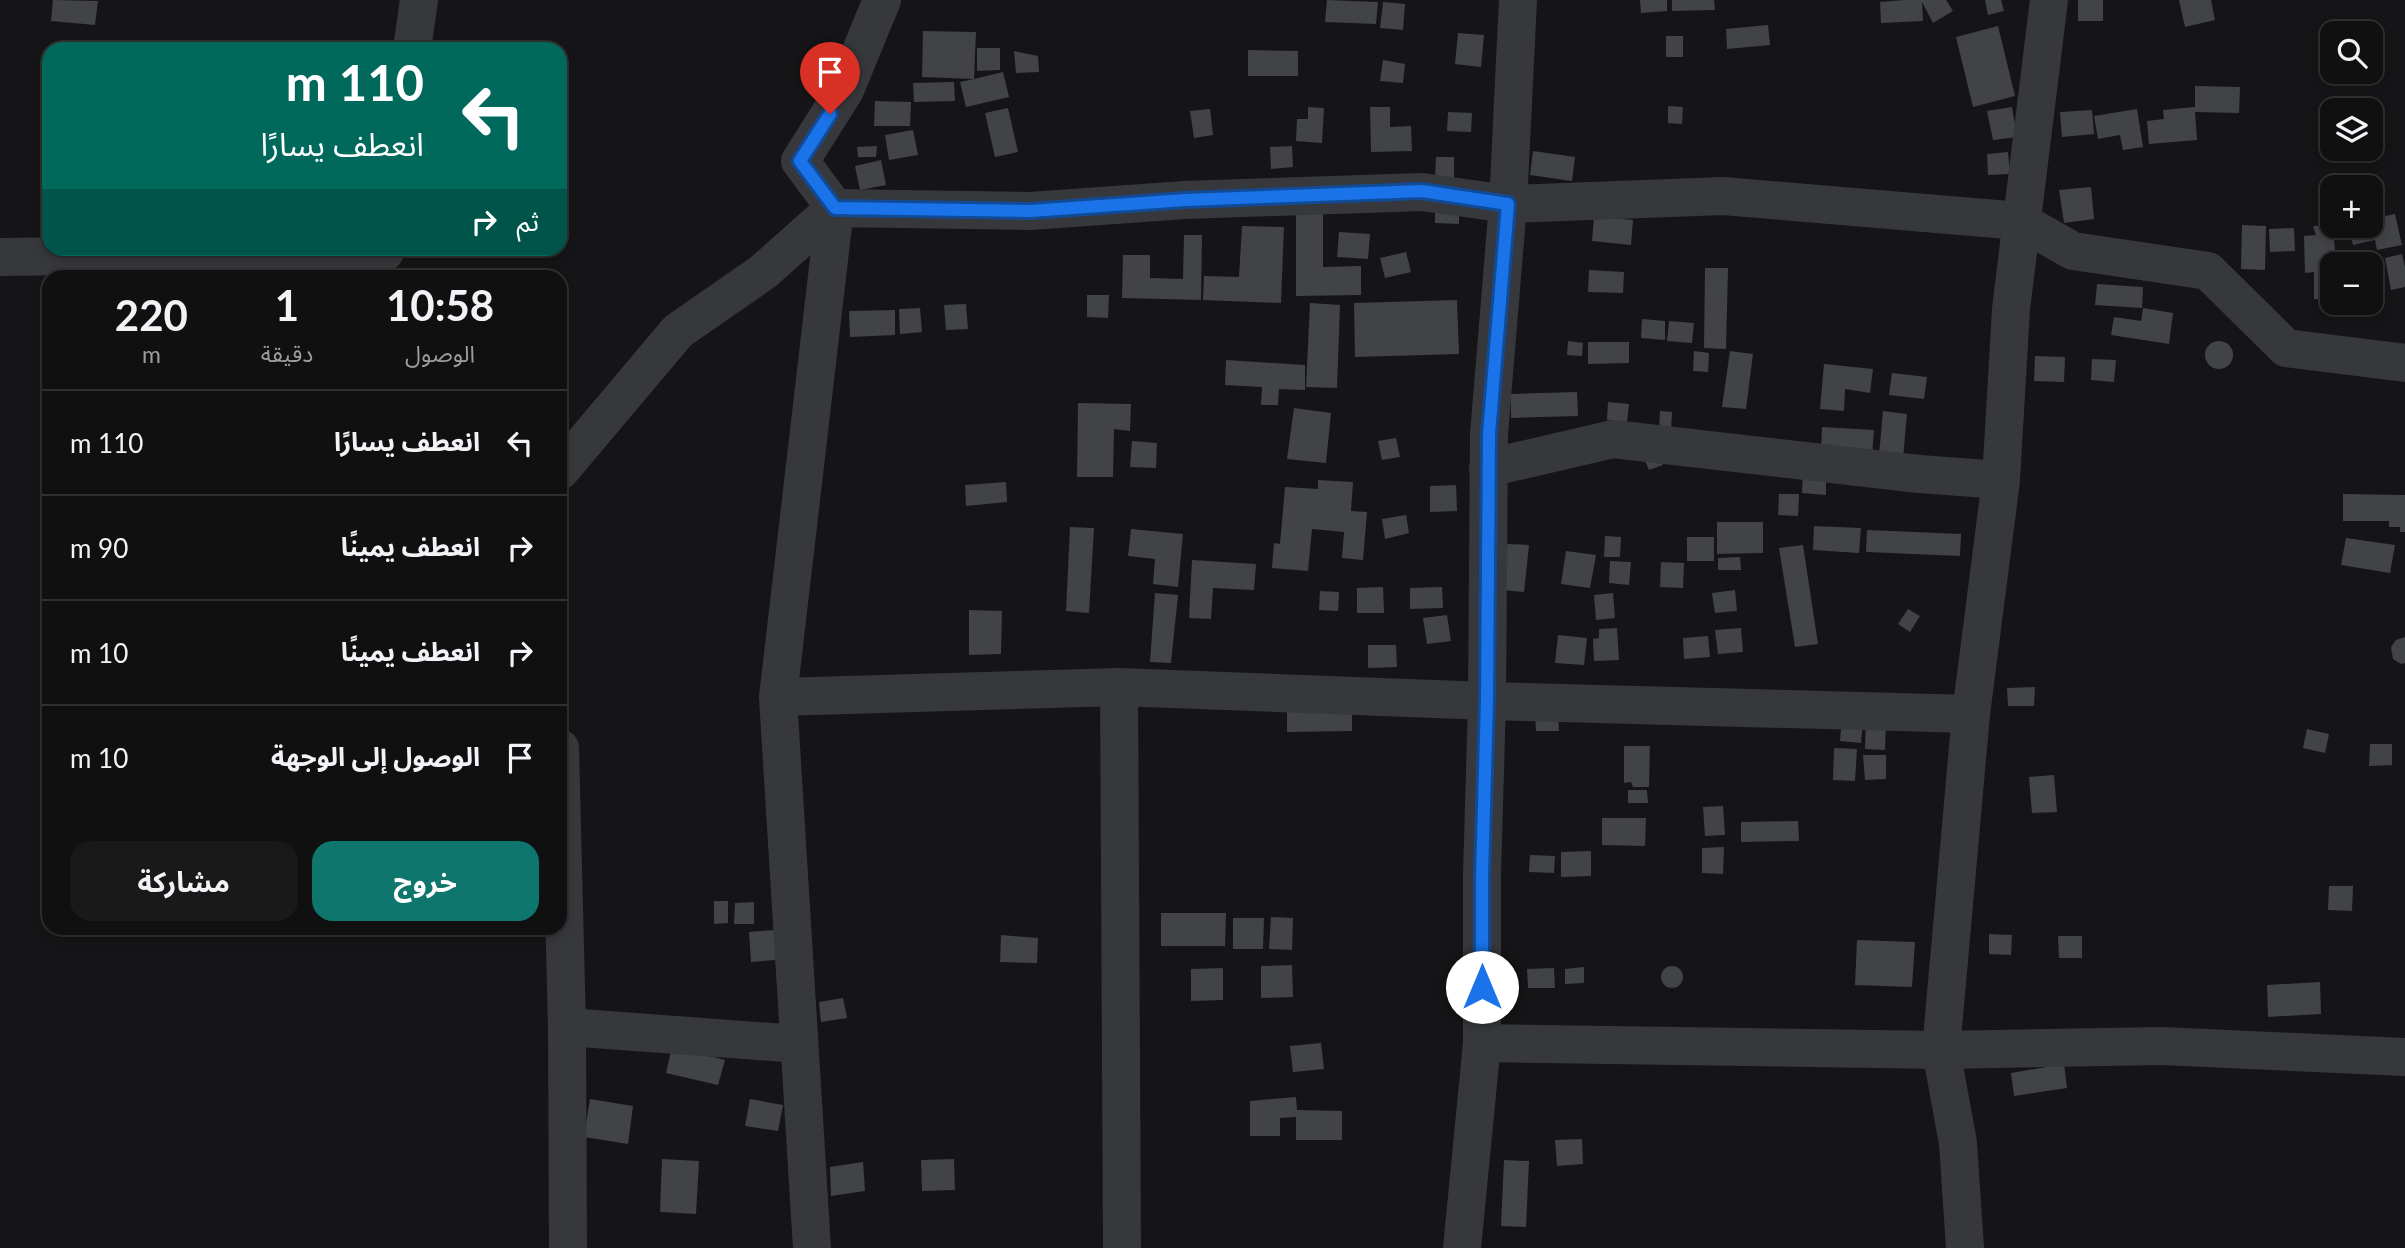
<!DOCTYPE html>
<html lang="ar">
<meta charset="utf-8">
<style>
body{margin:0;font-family:Lato,"Noto Sans Arabic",sans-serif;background:#19191a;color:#f1f3f6;direction:rtl;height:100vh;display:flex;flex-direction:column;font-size:26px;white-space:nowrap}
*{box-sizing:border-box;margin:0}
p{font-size:23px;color:#9c9d9f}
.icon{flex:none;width:38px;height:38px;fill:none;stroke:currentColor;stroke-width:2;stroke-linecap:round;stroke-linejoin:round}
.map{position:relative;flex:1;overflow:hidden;direction:ltr}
.details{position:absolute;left:42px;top:270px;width:525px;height:665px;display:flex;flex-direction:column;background:#101011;border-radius:21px;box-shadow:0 4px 10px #0003,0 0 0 2px #303031;direction:rtl}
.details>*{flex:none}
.banner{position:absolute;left:42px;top:42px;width:525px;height:214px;border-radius:21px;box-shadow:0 4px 10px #0003,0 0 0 2px #303031;direction:rtl;background:#00695c;color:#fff;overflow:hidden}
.tools{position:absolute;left:2320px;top:21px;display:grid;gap:14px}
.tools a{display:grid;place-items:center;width:63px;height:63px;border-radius:14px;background:#101011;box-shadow:0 4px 10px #0003,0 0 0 2px #303031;font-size:35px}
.pin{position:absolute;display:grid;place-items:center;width:60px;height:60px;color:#fff;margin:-72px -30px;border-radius:50% 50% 50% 0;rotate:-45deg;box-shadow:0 0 7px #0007}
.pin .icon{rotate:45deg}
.me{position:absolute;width:77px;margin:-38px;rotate:0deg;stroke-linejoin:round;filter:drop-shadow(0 0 5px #0008)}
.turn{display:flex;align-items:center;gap:24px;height:147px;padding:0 28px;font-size:32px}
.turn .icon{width:91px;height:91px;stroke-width:2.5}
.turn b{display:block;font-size:49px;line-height:60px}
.then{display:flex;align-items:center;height:66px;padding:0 28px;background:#0003;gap:14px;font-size:26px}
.eta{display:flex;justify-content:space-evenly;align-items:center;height:119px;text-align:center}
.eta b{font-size:42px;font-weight:700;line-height:49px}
.cta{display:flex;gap:14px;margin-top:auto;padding:14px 28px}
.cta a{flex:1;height:80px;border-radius:21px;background:#0f766e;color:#fff;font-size:28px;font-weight:700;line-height:80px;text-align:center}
.cta a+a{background:#19191a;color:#f1f3f6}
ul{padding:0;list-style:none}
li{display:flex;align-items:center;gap:21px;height:105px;padding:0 28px;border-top:2px solid #303031}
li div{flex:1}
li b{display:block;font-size:26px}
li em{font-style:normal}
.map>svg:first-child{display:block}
.building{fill:#414347}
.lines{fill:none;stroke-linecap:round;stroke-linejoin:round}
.street{stroke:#36383c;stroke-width:38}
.route-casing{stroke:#114b97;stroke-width:18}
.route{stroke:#1a73e8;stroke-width:12}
</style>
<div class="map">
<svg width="2405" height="1248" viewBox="0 0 2405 1248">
<rect width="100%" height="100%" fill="#151517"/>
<g class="building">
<path d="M 53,0 L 98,1 L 95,25 L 51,21 Z"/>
<path d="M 1327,0 L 1378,2 L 1376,24 L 1325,22 Z"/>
<path d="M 1640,0 L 1667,0 L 1667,11 L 1641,13 Z"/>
<path d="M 1672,0 L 1714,0 L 1715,10 L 1672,11 Z"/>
<path d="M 1904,0 L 1946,0 L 1953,11 L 1933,23 L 1922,2 L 1923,21 L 1881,23 L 1880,2 Z"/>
<path d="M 1985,0 L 2001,0 L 2004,11 L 1988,15 Z"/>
<rect x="2078" y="0" width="25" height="21"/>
<path d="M 2179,0 L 2211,0 L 2215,20 L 2185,27 Z"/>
<path d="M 1383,2 L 1405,4 L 1403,30 L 1380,28 Z"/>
<path d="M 1768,25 L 1770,45 L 1727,49 L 1726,29 Z"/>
<path d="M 1998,26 L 2015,96 L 1973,107 L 1956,37 Z"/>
<path d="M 923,31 L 976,32 L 974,79 L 1003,72 L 1009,97 L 966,107 L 960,82 L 974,79 L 922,77 Z"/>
<path d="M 1458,33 L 1484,35 L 1481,67 L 1455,64 Z"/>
<rect x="1666" y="36" width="17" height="21"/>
<path d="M 977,48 L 1000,48 L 1000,70 L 977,71 Z"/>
<path d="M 1248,50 L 1298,51 L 1298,76 L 1248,76 Z"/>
<path d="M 1014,51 L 1038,56 L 1039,72 L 1016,73 Z"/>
<path d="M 1383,60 L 1405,64 L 1403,83 L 1380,81 Z"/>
<path d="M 954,82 L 955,101 L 914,102 L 913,83 Z"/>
<path d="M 2195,86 L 2240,87 L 2239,113 L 2195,112 L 2197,140 L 2149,144 L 2147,121 L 2164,119 L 2163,110 L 2195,107 Z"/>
<path d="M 875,101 L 911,102 L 910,126 L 874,126 Z"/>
<path d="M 1668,106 L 1683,107 L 1682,124 L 1668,123 Z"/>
<path d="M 1308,107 L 1324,108 L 1322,143 L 1296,141 L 1297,119 L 1308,119 Z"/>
<path d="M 1370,107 L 1390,107 L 1390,127 L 1411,126 L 1412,151 L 1371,152 Z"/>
<path d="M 2012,107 L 2017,137 L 1993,140 L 1987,111 Z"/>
<path d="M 1008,108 L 1018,152 L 995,157 L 985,113 Z"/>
<path d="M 1210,109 L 1213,135 L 1194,138 L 1190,111 Z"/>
<path d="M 2137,109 L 2143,147 L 2123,150 L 2120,135 L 2098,139 L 2094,116 Z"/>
<path d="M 2092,110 L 2094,134 L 2062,137 L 2060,112 Z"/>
<path d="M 1448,112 L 1472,113 L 1471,132 L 1447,131 Z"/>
<path d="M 913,130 L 918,155 L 889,160 L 885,135 Z"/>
<path d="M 877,146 L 876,157 L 858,157 L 857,147 Z"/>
<path d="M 1292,146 L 1293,167 L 1271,169 L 1270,147 Z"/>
<path d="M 1533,151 L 1575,157 L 1572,181 L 1530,175 Z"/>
<path d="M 2008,152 L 2010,174 L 1988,175 L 1987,154 Z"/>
<path d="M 1436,157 L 1454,157 L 1454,180 L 1435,179 Z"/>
<path d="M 881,160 L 886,185 L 860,190 L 855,166 Z"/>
<path d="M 2091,187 L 2094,219 L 2064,223 L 2059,190 Z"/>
<path d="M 1435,204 L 1459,205 L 1459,224 L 1435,223 Z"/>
<path d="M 1296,211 L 1323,211 L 1323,267 L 1361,266 L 1361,295 L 1296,296 Z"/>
<path d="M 2395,214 L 2402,245 L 2377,250 L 2375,240 L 2353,245 L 2348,226 L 2371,226 L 2371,219 Z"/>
<path d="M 1594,216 L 1633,220 L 1631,245 L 1592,241 Z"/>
<path d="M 2242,225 L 2266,226 L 2265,270 L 2241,269 Z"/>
<path d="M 2333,225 L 2336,264 L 2333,264 L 2333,300 L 2314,299 L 2314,272 L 2305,273 L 2304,236 L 2316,235 L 2313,226 Z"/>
<path d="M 1242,226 L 1284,227 L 1281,303 L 1203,300 L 1204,276 L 1239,277 Z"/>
<path d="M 2294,228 L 2295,251 L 2270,252 L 2269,229 Z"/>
<path d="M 1339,232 L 1370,234 L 1368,259 L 1337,257 Z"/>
<path d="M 1184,235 L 1202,235 L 1201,300 L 1122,298 L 1123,255 L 1150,255 L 1150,278 L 1183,279 Z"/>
<path d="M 1406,252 L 1411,272 L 1385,278 L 1380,258 Z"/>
<path d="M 2402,254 L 2405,267 L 2405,287 L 2391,290 L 2385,258 Z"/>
<path d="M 2347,255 L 2376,255 L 2376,277 L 2371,276 L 2371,264 L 2347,264 Z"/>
<path d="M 1705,268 L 1728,268 L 1726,349 L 1704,348 Z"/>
<path d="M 1589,270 L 1624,272 L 1623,293 L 1588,292 Z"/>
<path d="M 2097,284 L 2143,287 L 2142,308 L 2095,305 Z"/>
<path d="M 1087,295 L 1109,295 L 1108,318 L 1087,317 Z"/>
<path d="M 1457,300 L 1459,354 L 1355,357 L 1354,303 Z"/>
<path d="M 1310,303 L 1340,305 L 1337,388 L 1306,387 Z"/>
<path d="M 2342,303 L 2366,303 L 2365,309 Z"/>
<path d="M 966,304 L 968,329 L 946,330 L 944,305 Z"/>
<path d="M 920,308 L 922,332 L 900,334 L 899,309 Z"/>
<path d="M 2143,308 L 2173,313 L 2169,344 L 2111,335 L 2114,317 L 2141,321 Z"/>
<path d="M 895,310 L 895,335 L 850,337 L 849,311 Z"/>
<path d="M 1642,319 L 1665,321 L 1665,340 L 1641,338 Z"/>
<path d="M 1669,321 L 1694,323 L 1692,343 L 1667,341 Z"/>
<circle cx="2219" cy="355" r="14"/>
<path d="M 1568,341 L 1583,343 L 1582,356 L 1567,355 Z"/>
<path d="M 1588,342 L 1629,342 L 1629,363 L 1588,364 Z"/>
<path d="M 1694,351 L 1709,353 L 1708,372 L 1693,371 Z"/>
<path d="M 1730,351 L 1753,354 L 1746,409 L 1722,407 Z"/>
<path d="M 2035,356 L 2065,357 L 2064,382 L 2034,381 Z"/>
<path d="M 2092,359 L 2116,360 L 2114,382 L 2091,380 Z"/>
<path d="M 1226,360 L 1305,365 L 1305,390 L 1279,389 L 1278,405 L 1261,405 L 1262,387 L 1225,385 Z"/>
<path d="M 1824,364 L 1873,369 L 1870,393 L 1845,389 L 1844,411 L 1820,409 Z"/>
<path d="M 1892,373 L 1927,377 L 1924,399 L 1889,395 Z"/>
<path d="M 1577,392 L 1578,416 L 1511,418 L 1511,394 Z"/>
<path d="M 1608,402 L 1629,404 L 1627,422 L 1607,420 Z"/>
<path d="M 1078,403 L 1131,404 L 1130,431 L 1114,429 L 1113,477 L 1077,477 Z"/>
<path d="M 1294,408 L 1331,413 L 1326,463 L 1287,459 Z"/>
<path d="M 1660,411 L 1672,412 L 1671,431 L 1659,430 Z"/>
<path d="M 1883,411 L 1907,414 L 1903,458 L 1879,455 Z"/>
<path d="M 1822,427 L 1874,430 L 1872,456 L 1821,453 Z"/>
<path d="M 1396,438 L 1400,457 L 1382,460 L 1378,441 Z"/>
<path d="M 1132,441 L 1157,443 L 1156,468 L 1130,467 Z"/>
<path d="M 1659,453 L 1663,465 L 1649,470 L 1644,458 Z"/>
<path d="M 1803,470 L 1826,472 L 1826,495 L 1802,493 Z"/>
<path d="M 1318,480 L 1353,482 L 1351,511 L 1367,512 L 1363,560 L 1342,558 L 1344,532 L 1312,529 L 1308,571 L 1272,568 L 1274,543 L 1280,544 L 1285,487 L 1318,489 Z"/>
<path d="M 1006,482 L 1007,502 L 966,506 L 965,485 Z"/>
<path d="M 1456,485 L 1457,511 L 1430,512 L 1430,486 Z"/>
<path d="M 1779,494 L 1799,494 L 1798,516 L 1778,515 Z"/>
<path d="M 2343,494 L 2405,495 L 2405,532 L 2400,532 L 2400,527 L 2389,527 L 2389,521 L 2343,521 Z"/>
<path d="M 1406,515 L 1409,533 L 1385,539 L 1382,519 Z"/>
<path d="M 1717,522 L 1763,522 L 1763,553 L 1717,554 Z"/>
<path d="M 1814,526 L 1861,528 L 1859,553 L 1813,550 Z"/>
<path d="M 1070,527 L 1094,528 L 1089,613 L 1066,611 Z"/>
<path d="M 1131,529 L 1183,534 L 1178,587 L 1153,584 L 1155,559 L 1128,556 Z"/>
<path d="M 1867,530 L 1961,534 L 1960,556 L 1866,552 Z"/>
<path d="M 1605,536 L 1621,537 L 1620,557 L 1604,557 Z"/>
<rect x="1687" y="537" width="27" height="24"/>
<path d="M 2346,538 L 2395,545 L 2390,573 L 2341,565 Z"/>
<path d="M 1506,544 L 1529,545 L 1524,592 L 1501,590 Z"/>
<path d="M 1803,545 L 1818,644 L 1795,647 L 1779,548 Z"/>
<path d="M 1566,551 L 1596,555 L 1590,588 L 1561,584 Z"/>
<path d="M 1740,557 L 1741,570 L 1718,570 L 1718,558 Z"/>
<path d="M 1192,560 L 1256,564 L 1254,590 L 1213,588 L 1211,619 L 1189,618 Z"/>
<path d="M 1610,561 L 1631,562 L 1629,585 L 1609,583 Z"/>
<path d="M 1661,562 L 1684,563 L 1683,588 L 1660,587 Z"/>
<path d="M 1383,587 L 1384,613 L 1357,613 L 1357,588 Z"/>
<path d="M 1442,587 L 1443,608 L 1410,609 L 1410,588 Z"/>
<path d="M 1735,590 L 1737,611 L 1715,613 L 1712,593 Z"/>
<path d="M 1320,591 L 1339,592 L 1338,611 L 1319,610 Z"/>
<path d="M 1155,593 L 1178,595 L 1171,663 L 1150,662 Z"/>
<path d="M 1613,593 L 1615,618 L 1596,620 L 1594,595 Z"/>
<path d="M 1908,609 L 1920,616 L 1910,632 L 1898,624 Z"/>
<path d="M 969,610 L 1002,611 L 1001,654 L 969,655 Z"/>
<path d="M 1447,615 L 1451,641 L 1427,644 L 1423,618 Z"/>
<path d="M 1617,628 L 1619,660 L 1594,661 L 1593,639 L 1599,638 L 1599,629 Z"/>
<path d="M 1741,628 L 1743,652 L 1718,654 L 1715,630 Z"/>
<path d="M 1558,635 L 1587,638 L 1584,665 L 1555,663 Z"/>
<path d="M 1708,636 L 1710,657 L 1684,659 L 1683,638 Z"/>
<path d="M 2405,637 L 2405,663 L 2401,664 L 2393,659 L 2391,647 L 2396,640 Z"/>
<path d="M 1368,645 L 1396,645 L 1397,667 L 1368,668 Z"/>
<path d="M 2035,687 L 2034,706 L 2008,706 L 2007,688 Z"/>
<path d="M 1352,708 L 1352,731 L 1287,732 L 1287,709 Z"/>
<path d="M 1535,711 L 1558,711 L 1559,731 L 1536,731 Z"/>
<path d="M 1842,719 L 1863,720 L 1861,743 L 1840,741 Z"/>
<path d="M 1866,719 L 1886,720 L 1885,750 L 1865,749 Z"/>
<path d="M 2307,729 L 2329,734 L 2325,753 L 2303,748 Z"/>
<path d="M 2370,744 L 2392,744 L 2392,765 L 2369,766 Z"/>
<path d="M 1624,746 L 1650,746 L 1649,787 L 1633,787 L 1631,782 L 1624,783 Z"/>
<path d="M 1834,748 L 1857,749 L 1855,781 L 1833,780 Z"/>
<path d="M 1863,755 L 1886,755 L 1886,779 L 1865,780 Z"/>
<path d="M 2054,775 L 2057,812 L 2032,813 L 2029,777 Z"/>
<path d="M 1628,790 L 1647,790 L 1648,803 L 1628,803 Z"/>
<path d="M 1723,806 L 1725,835 L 1705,836 L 1703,807 Z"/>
<path d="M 1602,818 L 1646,818 L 1645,846 L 1602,845 Z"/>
<path d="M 1798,821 L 1799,841 L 1741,842 L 1741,822 Z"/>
<path d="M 1724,847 L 1723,874 L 1702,873 L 1702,848 Z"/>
<path d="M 1591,851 L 1591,876 L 1561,877 L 1561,852 Z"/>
<path d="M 1530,855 L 1555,856 L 1554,873 L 1529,872 Z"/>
<path d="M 2329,886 L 2353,886 L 2352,911 L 2328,910 Z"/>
<path d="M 714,901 L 728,901 L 728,923 L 714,924 Z"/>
<path d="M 754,902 L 754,924 L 734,924 L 735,903 Z"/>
<path d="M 1161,913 L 1226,913 L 1225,946 L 1161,946 Z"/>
<path d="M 1271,917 L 1293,918 L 1292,950 L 1269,949 Z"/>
<path d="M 1233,918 L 1264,918 L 1263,949 L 1233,949 Z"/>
<path d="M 785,929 L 787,959 L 751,962 L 749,932 Z"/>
<path d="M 1989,934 L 2012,935 L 2011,955 L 1989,954 Z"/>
<path d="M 1001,935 L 1038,938 L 1037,963 L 1000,962 Z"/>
<path d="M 2058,936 L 2082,936 L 2082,958 L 2059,958 Z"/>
<path d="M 1857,940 L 1915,942 L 1912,987 L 1855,985 Z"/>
<path d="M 1292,965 L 1293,997 L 1261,998 L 1261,966 Z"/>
<circle cx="1672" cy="977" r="11"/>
<path d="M 1584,967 L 1584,983 L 1565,984 L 1565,969 Z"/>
<path d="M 1223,968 L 1223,1000 L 1191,1001 L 1191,969 Z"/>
<path d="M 1554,968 L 1555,988 L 1528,988 L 1527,969 Z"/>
<path d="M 2320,982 L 2321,1014 L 2268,1017 L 2267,985 Z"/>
<path d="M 843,998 L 847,1018 L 821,1022 L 819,1002 Z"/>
<path d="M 1321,1043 L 1324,1069 L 1293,1072 L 1290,1046 Z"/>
<path d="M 672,1047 L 725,1060 L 718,1085 L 666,1073 Z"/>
<path d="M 2064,1064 L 2067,1088 L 2014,1096 L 2011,1073 Z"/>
<path d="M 1296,1097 L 1297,1110 L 1342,1111 L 1342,1140 L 1296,1140 L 1296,1117 L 1280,1118 L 1280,1136 L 1250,1136 L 1250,1101 Z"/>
<path d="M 590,1099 L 633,1106 L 628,1144 L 584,1137 Z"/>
<path d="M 750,1099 L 783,1105 L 778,1131 L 745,1126 Z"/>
<path d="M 1582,1139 L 1583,1164 L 1557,1166 L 1555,1140 Z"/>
<path d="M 662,1159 L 699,1161 L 696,1214 L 660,1212 Z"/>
<path d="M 954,1159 L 955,1190 L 922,1191 L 921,1160 Z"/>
<path d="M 1504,1160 L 1529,1161 L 1526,1227 L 1501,1226 Z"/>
<path d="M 863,1162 L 865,1191 L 831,1196 L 830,1167 Z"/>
</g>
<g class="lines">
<g class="street">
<path d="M 412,49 L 419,0"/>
<path d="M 0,257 L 385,252"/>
<path d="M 1488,468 L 1613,439 L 1919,474 L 2001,480"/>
<path d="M 560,471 L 678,331 L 763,272 L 835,208 L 800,161 L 845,90 L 882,0"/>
<path d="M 1119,687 L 1122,1248"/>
<path d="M 778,697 L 1119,687 L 1487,701 L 1971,714"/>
<path d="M 560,748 L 567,1027 L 568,1248"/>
<path d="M 567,1027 L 799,1044"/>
<path d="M 1482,1043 L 1941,1050 L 2162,1046 L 2405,1057"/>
<path d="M 812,1248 L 778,697 L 835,208 L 1030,211 L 1185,200 L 1422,192 L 1508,204 L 1723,196 L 2020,221 L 2073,251 L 2208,271 L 2286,348 L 2405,363"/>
<path d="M 1462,1248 L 1482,1043 L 1482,875 L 1487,701 L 1489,434 L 1508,204 L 1518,0"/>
<path d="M 1965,1248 L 1958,1143 L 1941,1050 L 1971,714 L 2001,480 L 2011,309 L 2049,0"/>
</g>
</g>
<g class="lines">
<defs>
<path id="route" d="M 830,114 L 800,161 L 835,208 L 1030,211 L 1185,200 L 1422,191 L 1508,204 L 1489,434 L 1487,701 L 1482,876 L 1482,987"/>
</defs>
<use href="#route" class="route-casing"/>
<use href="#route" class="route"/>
</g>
</svg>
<div class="tools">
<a><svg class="icon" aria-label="search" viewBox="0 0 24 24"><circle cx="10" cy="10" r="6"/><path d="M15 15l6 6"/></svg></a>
<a><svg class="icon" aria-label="layers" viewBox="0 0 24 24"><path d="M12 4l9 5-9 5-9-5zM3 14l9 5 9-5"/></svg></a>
<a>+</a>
<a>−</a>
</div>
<div class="pin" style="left:830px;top:114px;background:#d93025"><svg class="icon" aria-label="arrive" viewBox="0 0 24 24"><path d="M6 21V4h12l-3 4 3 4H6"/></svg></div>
<svg class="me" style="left:1482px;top:987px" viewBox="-20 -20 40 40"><circle r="19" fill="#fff"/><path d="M0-13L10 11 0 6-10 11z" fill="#1a73e8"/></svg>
<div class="banner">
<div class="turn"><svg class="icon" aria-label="left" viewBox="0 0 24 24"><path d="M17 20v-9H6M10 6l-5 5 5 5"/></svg><div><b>110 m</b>انعطف يسارًا</div></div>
<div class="then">ثم<svg class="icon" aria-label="right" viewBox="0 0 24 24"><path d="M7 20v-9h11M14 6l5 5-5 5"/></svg></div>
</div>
<section class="details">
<div class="eta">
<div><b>10:58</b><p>الوصول</p></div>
<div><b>1</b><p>دقيقة</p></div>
<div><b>220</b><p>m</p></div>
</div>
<ul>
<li><svg class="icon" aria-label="left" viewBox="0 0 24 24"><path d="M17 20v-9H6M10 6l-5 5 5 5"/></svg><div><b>انعطف يسارًا</b></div><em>110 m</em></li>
<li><svg class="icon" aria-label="right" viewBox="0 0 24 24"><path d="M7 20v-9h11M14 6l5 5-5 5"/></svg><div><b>انعطف يمينًا</b></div><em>90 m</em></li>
<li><svg class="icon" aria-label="right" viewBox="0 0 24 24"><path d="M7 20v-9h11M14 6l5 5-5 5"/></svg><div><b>انعطف يمينًا</b></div><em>10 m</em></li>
<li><svg class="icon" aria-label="arrive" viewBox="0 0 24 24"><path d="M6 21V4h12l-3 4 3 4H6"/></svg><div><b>الوصول إلى الوجهة</b></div><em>10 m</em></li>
</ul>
<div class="cta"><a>خروج</a><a>مشاركة</a></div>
</section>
</div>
